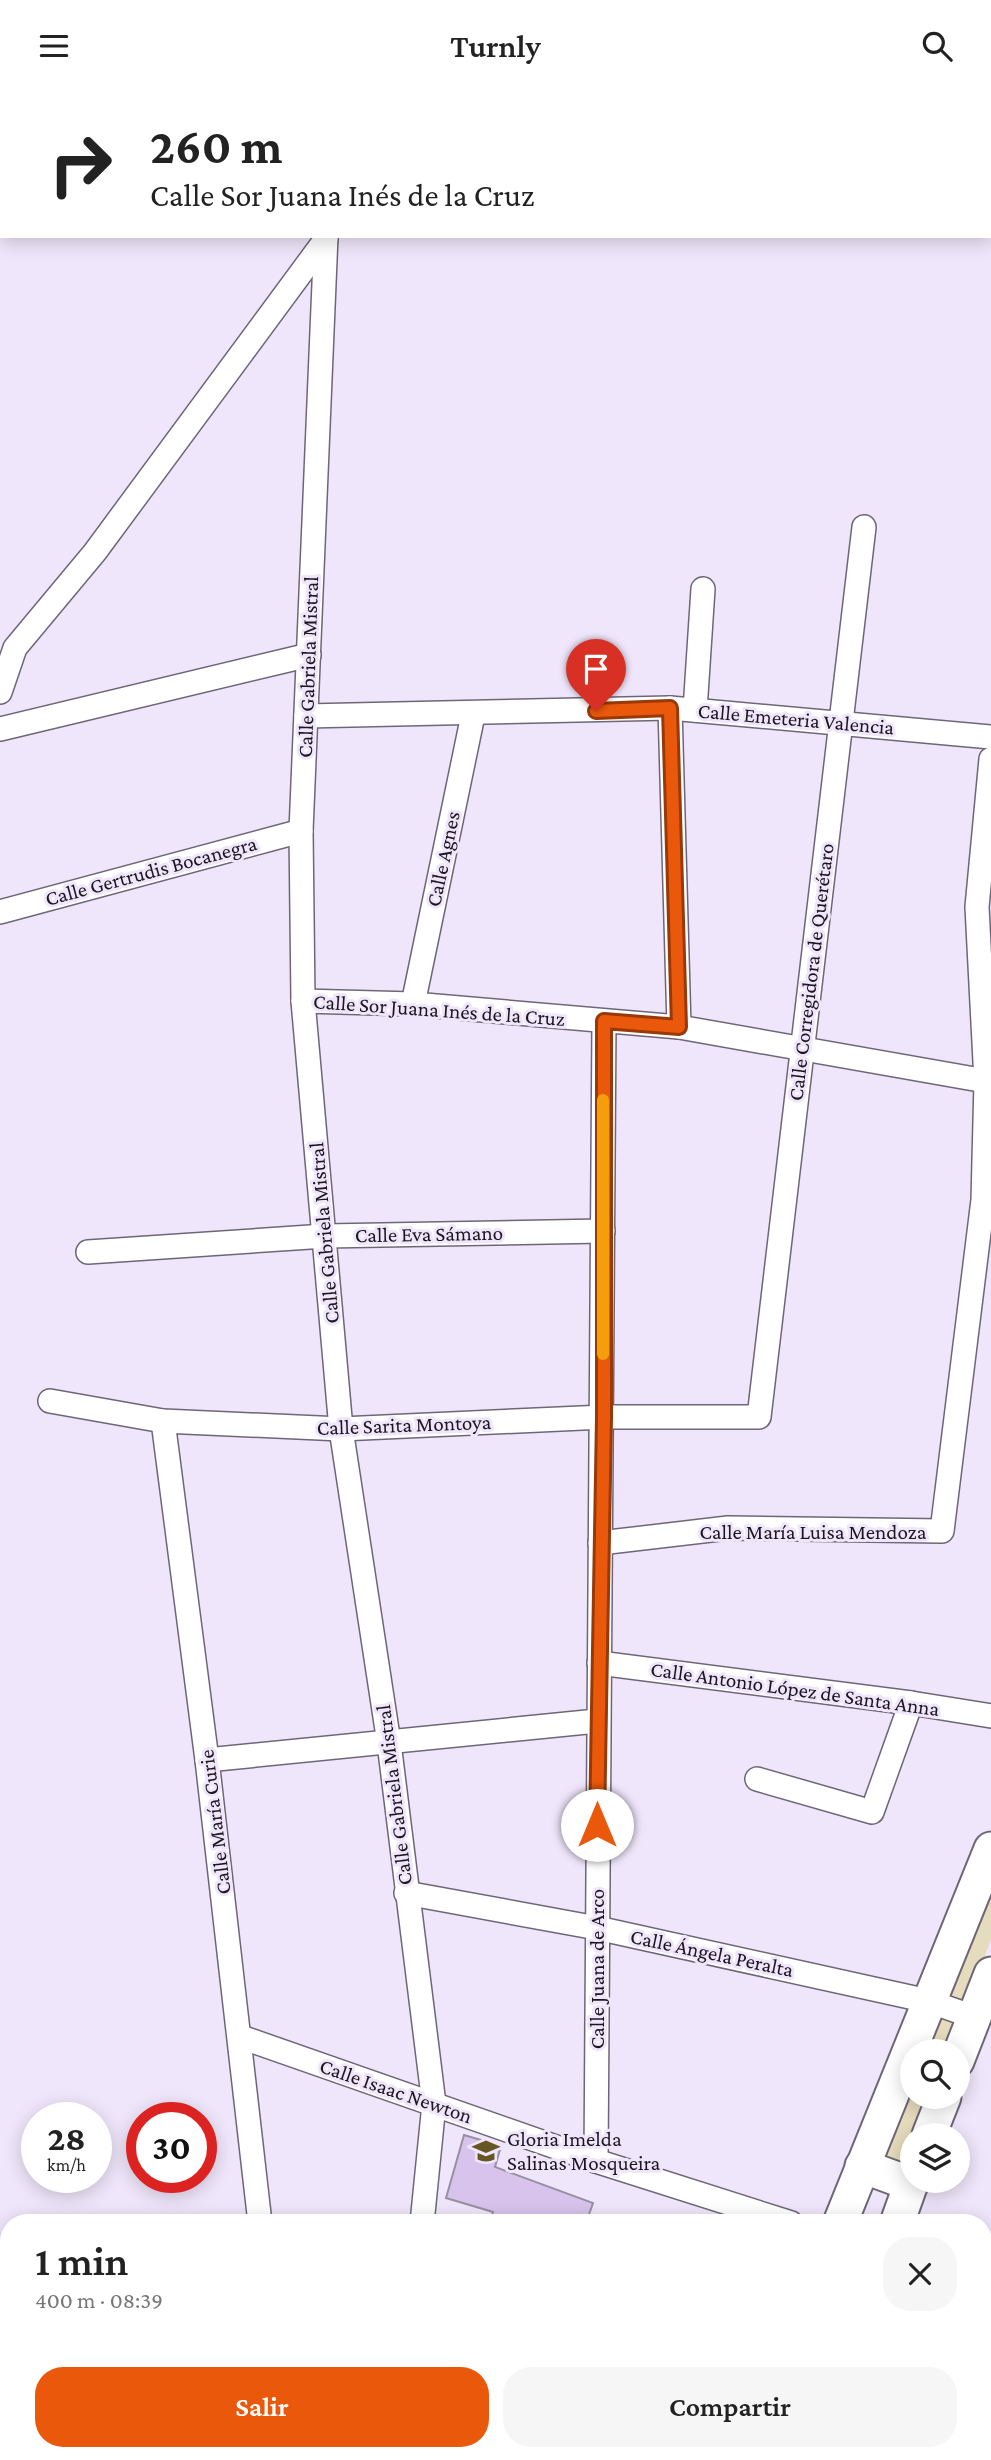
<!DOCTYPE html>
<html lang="es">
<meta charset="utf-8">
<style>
body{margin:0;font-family:"Crimson Pro",serif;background:#f6f6f6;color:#222;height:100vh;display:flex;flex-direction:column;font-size:26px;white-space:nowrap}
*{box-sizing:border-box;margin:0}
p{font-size:23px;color:#767676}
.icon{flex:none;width:38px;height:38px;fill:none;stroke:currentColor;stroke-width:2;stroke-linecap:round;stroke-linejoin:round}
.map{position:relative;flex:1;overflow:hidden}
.panel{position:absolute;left:0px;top:2123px;width:992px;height:247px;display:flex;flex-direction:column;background:#fff;border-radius:28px 28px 0 0;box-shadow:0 4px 18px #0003}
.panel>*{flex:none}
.banner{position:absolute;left:0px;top:0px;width:992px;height:147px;box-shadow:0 4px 18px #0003;background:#fff;color:#222;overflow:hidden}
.tools{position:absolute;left:900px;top:1948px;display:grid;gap:14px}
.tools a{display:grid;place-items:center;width:70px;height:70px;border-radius:50%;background:#fff;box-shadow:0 4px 18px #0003;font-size:35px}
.speed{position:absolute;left:21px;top:2011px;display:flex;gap:14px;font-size:35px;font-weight:700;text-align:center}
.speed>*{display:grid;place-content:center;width:91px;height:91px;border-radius:50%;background:#fff;box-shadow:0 4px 18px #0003;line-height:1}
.speed small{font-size:18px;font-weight:400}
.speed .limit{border:10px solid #d22;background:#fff;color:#111}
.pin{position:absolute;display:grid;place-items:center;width:60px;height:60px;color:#fff;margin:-72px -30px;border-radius:50% 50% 50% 0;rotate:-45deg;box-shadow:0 0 7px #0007}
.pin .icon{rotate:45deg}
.me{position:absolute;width:77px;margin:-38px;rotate:0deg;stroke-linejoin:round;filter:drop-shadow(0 0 5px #0008)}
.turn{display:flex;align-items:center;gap:24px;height:147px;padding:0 35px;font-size:32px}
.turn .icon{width:91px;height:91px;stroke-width:2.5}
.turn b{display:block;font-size:49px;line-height:60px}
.round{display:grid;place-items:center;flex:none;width:74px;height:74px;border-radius:28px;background:#f6f6f6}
.summary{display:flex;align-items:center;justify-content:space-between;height:119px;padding:0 35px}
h1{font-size:42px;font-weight:600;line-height:52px}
.button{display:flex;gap:14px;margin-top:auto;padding:14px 35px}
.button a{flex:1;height:80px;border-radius:28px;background:#ea580c;color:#fff;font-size:28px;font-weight:600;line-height:80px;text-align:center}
.button a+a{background:#f6f6f6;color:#222}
header{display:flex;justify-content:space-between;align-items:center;height:91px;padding:0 35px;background:#fff;font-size:32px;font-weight:600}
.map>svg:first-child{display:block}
.green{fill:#e5dbbd}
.building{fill:#d7c3ec;stroke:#9890a2;stroke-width:2}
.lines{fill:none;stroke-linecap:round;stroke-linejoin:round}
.street-casing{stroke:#6e6677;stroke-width:26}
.secondary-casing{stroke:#6e6677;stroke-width:37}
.primary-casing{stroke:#6e6677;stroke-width:40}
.street{stroke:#fff;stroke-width:23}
.secondary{stroke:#fff;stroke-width:33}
.primary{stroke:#fff;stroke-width:37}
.route-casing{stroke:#983908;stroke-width:18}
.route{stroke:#ea580c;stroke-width:12}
.slow{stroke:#f59e0b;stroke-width:12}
.labels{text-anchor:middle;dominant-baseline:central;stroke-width:6;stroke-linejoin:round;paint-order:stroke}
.street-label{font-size:21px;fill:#1a171e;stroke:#f0e6fb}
.poi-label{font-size:21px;fill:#1a171e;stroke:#f0e6fb;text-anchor:start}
</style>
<header><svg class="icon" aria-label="menu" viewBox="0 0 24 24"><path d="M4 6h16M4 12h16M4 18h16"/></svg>Turnly<svg class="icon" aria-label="search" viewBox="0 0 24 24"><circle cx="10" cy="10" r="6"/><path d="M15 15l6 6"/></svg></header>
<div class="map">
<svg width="991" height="2369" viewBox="0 0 991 2369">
<rect width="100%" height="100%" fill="#f0e6fb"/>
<g class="green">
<path d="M 991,1802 L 991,1848 L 950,1960 L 926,1960 Z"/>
<path d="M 912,1992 L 912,2006 L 936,2006 L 923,2044 L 912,2044 L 912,2079 L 885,2070 Z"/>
<path d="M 630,2361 L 691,2361 L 689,2369 L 627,2369 Z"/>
</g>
<path class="building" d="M 464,2044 L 501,2055 L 495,2076 L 593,2112 L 586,2132 L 489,2132 L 493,2121 L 446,2107 Z"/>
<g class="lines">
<defs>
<g id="street">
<path d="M 25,0 L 27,2"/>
<path d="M 318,0 L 318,2"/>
<path d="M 326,145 L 301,740 L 303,910 L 341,1338 L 389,1652 L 434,2013 L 422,2132"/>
<path d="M 0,601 L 15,557 L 95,461 L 326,148"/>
<path d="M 670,617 L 679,936"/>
<path d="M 695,619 L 703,498"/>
<path d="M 306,625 L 670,617 L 991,646"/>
<path d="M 0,638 L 309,564"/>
<path d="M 0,821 L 301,740"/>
<path d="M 303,910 L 413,913 L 679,936 L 991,991"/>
<path d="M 413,913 L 473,624"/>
<path d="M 88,1161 L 325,1145 L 603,1140"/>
<path d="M 50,1310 L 163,1330 L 341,1338 L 604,1326 L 759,1326 L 864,436"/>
<path d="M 163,1330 L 207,1669 L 260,2132"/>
<path d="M 600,1452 L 728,1437 L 942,1440 L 983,1109 L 986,990 L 977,816 L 991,668"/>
<path d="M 599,1572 L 911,1612 L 991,1625"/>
<path d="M 207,1669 L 597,1630"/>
<path d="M 757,1688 L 872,1721 L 911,1612"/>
<path d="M 406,1802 L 597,1837 L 928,1910 L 974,1926"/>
<path d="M 241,1946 L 596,2070 L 791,2132"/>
<path d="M 596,2070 C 598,1690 602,1310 604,930"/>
<path d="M 984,2197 L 991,2200"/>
<path d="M 285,2361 L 286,2369"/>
<path d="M 389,2361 L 412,2369"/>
</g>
<g id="secondary">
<path d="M 957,1970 L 991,1883"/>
<path d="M 929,2044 L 944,2006"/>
<path d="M 862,2075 L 911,2093"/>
<path d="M 840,2132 L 991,1758"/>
<path d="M 897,2132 L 912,2090"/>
<path d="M 773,2369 L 775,2361"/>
<path d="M 826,2369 L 829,2361"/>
</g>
<g id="primary">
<path d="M 97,2 L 99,0"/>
<path d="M 145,2 L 147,0"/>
<path d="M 0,77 L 2,75"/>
<path d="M 0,114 L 2,112"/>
</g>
</defs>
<use href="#street" class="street-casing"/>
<use href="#secondary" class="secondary-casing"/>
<use href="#primary" class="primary-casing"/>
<use href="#street" class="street"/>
<use href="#secondary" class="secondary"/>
<use href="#primary" class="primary"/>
</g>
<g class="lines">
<defs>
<path id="route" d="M 596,620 L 670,617 L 679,936 L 604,930 L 604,1326 L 597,1734"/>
</defs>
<use href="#route" class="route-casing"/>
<use href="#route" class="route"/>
<path class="slow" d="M 603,1263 L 603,1009"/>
</g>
<defs>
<symbol id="school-bare" viewBox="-9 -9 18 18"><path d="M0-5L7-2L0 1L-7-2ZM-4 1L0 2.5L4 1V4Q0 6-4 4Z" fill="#665624" stroke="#f0e6fb" stroke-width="2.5" paint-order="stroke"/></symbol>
</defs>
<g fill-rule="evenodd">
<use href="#school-bare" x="467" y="2041" width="38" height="38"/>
</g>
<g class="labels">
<g class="street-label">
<text transform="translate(308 576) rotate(-88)">Calle Gabriela Mistral</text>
<text transform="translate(796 628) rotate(5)">Calle Emeteria Valencia</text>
<text transform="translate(443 768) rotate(-78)">Calle Agnes</text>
<text transform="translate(151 780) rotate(-15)">Calle Gertrudis Bocanegra</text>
<text transform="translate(811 881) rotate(-83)">Calle Corregidora de Querétaro</text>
<text transform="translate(439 919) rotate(4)">Calle Sor Juana Inés de la Cruz</text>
<text transform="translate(324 1142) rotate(-95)">Calle Gabriela Mistral</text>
<text transform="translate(429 1143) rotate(-1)">Calle Eva Sámano</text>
<text transform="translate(404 1334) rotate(-2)">Calle Sarita Montoya</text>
<text x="813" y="1441">Calle María Luisa Mendoza</text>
<text transform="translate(795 1598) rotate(8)">Calle Antonio López de Santa Anna</text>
<text transform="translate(394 1704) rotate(-97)">Calle Gabriela Mistral</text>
<text transform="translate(215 1731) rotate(-97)">Calle María Curie</text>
<text transform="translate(712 1862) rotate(12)">Calle Ángela Peralta</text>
<text transform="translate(597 1878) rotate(-90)">Calle Juana de Arco</text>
<text transform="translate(396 2000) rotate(19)">Calle Isaac Newton</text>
</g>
<g class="poi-label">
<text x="507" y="2048">Gloria Imelda<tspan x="507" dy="24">Salinas Mosqueira</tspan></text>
</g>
</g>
</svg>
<div class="tools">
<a><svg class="icon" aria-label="search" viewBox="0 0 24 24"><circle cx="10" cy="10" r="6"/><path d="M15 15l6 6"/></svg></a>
<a><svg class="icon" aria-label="layers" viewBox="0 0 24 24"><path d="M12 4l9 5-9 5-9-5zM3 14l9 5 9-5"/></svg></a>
</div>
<div class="speed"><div>28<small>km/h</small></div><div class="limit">30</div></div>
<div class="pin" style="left:596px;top:620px;background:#d93025"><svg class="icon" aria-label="arrive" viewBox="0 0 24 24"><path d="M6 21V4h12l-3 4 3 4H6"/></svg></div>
<svg class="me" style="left:597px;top:1734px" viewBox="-20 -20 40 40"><circle r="19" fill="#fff"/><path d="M0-13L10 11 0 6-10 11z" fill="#ea580c"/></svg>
<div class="banner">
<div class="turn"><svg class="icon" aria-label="right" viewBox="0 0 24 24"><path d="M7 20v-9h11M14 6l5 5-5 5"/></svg><div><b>260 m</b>Calle Sor Juana Inés de la Cruz</div></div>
</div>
<section class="panel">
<div class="summary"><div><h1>1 min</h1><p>400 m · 08:39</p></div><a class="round"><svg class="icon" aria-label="close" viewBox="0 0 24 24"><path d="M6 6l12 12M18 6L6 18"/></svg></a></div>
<div class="button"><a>Salir</a><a>Compartir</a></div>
</section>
</div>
